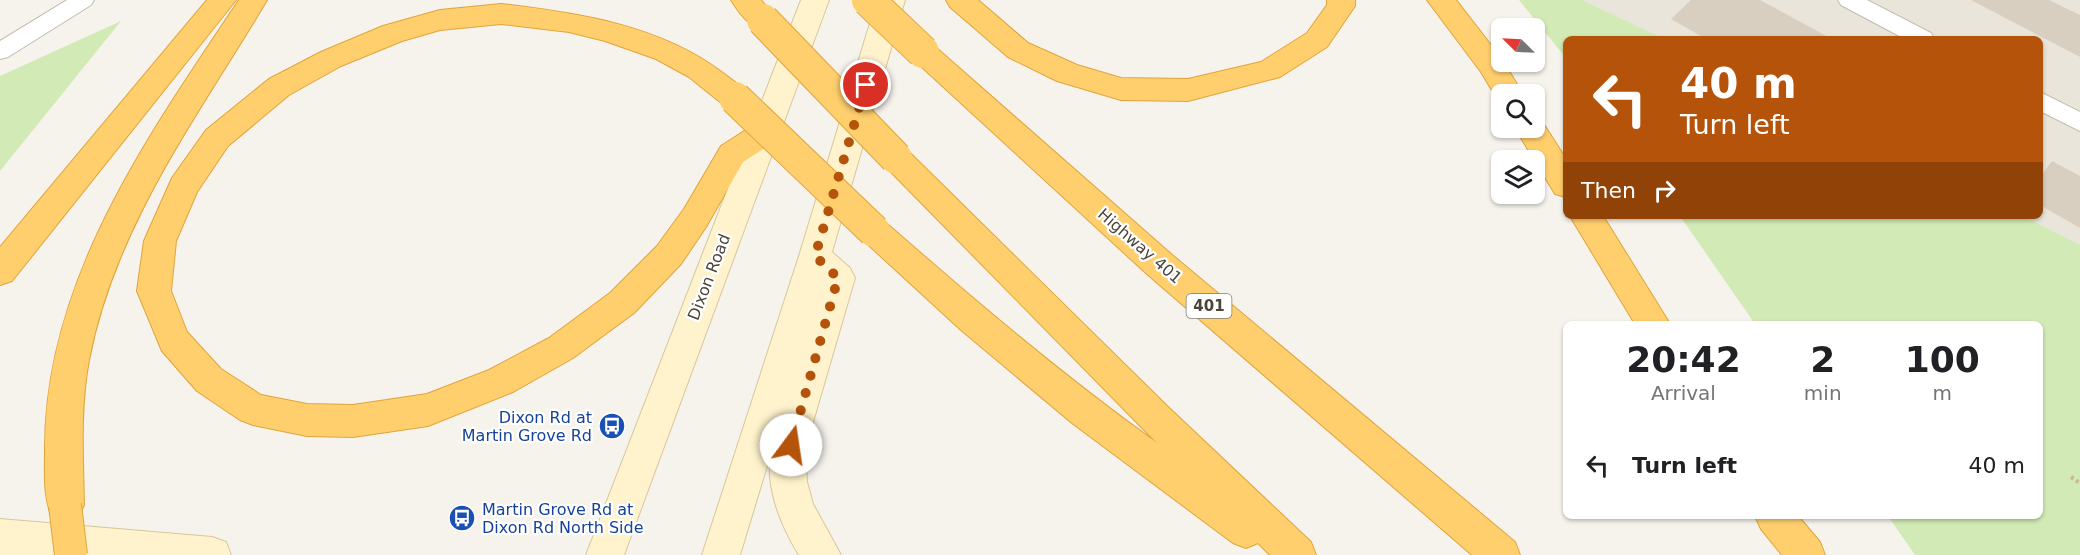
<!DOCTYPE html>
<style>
body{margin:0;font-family:"DejaVu Sans",sans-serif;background:#f2f2f2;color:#202124;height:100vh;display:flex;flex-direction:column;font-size:22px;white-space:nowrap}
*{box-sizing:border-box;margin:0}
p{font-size:20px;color:#757577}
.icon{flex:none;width:33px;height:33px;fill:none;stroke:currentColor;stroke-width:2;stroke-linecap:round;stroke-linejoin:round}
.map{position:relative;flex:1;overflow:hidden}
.details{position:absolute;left:1563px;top:321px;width:480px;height:198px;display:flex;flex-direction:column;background:#fff;border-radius:9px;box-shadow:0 2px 4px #0004}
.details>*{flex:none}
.guide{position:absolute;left:1563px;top:36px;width:480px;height:183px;border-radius:9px;box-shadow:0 2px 4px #0004;background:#b45309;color:#fff;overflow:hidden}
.needle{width:39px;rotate:294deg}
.fabs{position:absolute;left:1491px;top:18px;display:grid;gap:12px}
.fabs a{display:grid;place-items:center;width:54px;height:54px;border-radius:9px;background:#fff;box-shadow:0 2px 4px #0004;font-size:30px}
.pin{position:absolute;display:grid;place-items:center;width:51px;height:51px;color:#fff;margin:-26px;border:3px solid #fff;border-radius:50%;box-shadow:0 2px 6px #0007}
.me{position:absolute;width:66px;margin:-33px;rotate:14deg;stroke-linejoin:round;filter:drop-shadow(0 0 4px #0008)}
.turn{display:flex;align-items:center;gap:21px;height:126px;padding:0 18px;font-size:27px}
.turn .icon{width:78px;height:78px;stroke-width:2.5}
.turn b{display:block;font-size:42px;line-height:51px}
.then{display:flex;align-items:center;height:57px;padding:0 18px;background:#0003;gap:12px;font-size:22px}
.eta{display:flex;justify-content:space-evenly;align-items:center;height:102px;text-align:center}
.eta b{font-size:36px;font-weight:600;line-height:42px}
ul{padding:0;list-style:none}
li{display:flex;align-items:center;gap:18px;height:84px;padding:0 18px}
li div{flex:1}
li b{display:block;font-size:22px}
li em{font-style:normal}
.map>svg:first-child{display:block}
.residential{fill:#eae5da}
.green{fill:#d2eab5}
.building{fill:#d8cfc1}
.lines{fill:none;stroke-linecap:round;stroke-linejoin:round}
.street-casing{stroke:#c2bbae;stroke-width:2}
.secondary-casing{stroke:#d6c79b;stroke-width:2}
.highway-casing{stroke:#e0a43c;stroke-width:2}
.path{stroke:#c4b79f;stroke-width:4;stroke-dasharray:3 3;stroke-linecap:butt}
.street{fill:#fff;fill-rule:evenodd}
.secondary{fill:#fff3cd;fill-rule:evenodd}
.highway{fill:#ffcf6e;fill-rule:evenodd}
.highway-bridge-casing{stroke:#e0a43c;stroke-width:34;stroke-linecap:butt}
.highway-bridge{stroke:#ffcf6e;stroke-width:32}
.route{stroke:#b45309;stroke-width:10;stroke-dasharray:0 18}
.labels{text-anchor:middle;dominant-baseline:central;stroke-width:4.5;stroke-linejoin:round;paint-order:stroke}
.shield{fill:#fff;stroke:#817c74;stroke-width:1.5}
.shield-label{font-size:15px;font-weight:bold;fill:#4b4439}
.street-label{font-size:16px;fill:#4b4439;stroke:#fff}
.transit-label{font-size:16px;fill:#164399;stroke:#fff;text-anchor:end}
</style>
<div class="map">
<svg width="2080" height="555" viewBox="0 0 2080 555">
<rect width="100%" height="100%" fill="#f6f3ec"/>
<path class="residential" d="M 1579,0 L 2080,0 L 2080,247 L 2018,216 L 2040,216 L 2040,39 L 1658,39 Z"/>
<g class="green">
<path d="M 1519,0 L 1582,0 L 1664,39 L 1566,39 L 1566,58 Z"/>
<path d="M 121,21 L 0,171 L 0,76 Z"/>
<path d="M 1680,216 L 2023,216 L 2080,245 L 2080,555 L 1915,555 L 1888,516 L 2040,516 L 2040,324 L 1755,324 Z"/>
</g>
<g class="building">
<path d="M 1691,0 L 1760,0 L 1832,39 L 1706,39 L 1671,19 Z"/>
<path d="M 1971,0 L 2049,0 L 2080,15 L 2080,57 Z"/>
<path d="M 2052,161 L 2080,176 L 2080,228 L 2040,205 L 2040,177 Z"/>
</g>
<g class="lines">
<defs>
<g id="street">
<path d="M 67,0 L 94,0 L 91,5 L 8,57 L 0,59 L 0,41 Z"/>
<path d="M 1838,0 L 1867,0 L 1931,33 L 1934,39 L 1905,39 L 1841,5 Z"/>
<path d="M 2040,92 L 2080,112 L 2080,131 L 2040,111 Z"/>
</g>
<g id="secondary">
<path d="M 801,0 L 829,0 L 624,555 L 586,555 Z"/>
<path d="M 877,0 L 905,0 L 832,252 L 850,268 L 855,278 L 813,422 L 806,461 L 807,482 L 813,504 L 841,555 L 799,555 C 781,526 767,491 770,456 L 740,555 L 702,555 L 799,256 Z"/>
<path d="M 0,519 L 212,537 L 226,542 L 231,555 L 0,555 Z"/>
</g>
<g id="highway">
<path d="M 207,0 L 236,0 L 12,281 L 0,285 L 0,247 Z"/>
<path d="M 239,0 L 267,0 C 198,116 115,225 89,360 C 80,408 83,456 84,505 L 78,517 L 65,523 L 52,517 C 43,497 45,472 45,450 C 44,281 149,135 239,0 Z"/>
<path d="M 731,0 L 761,0 L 777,20 L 773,27 C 753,33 741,16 731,0 Z"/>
<path d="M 946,0 L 978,0 L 1028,43 L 1077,65 L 1121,78 L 1188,79 L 1261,62 L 1307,33 L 1327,5 L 1327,0 L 1355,0 L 1355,6 L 1327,47 L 1280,77 L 1188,101 L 1121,100 L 1057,81 L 1008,57 L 950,7 Z"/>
<path d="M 1427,0 L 1456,0 L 1501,58 L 1523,94 L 1502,94 L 1502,103 L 1499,102 L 1481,72 Z"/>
<path d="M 501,4 C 578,13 660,25 723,73 C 733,81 744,87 750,98 L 745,106 L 735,109 L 725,106 L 689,77 L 656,59 L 605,41 L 569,32 L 501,24 L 440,30 L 402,41 L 341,66 L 289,95 L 228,146 L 197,192 L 176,241 L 171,291 L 187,332 L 221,369 L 261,395 L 307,404 L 353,405 L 427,394 L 489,370 L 549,338 L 610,293 L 657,246 L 684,209 L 721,146 L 752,126 L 763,123 L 774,126 L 778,134 L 774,142 L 743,162 L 706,227 L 681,264 L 634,313 L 573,358 L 513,392 L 428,426 L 353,437 L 307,436 L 253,425 L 240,420 L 197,391 L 162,351 L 137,291 L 144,241 L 172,178 L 206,130 L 269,79 L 321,52 L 383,26 L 440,10 Z"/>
<path d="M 923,42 L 933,45 L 1171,254 L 1515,542 L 1520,555 L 1472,555 L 1147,274 L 913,59 L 909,52 L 913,45 Z"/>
<path d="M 1534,118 L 1541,120 L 1566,159 L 1566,197 L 1555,194 L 1515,128 L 1534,128 Z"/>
<path d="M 896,146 L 907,150 L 1166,405 L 1311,542 L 1316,555 L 1270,555 L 1258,543 L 1246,548 L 1233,543 L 1072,423 L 961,330 L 863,240 L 858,231 L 863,222 L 874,218 L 885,222 C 973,299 1062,375 1157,443 L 885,166 L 881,158 L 885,150 Z"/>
<path d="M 1570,216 L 1603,216 L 1670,324 L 1635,324 Z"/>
<path d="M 1755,516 L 1798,516 L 1820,542 L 1825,555 L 1782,555 L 1761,529 Z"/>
</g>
</defs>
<use href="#street" class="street-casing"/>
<use href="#secondary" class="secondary-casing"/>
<use href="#highway" class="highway-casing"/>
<path class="path" d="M 2071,477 L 2080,483"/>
<use href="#street" class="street"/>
<use href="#secondary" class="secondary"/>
<use href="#highway" class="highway"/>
<defs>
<g id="highway-bridge">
<path d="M 868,0 L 923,52"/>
<path d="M 763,20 L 896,158"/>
<path d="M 735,98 L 874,231"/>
<path d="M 65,505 L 71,555"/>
</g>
</defs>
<use href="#highway-bridge" class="highway-bridge-casing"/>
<use href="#highway-bridge" class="highway-bridge"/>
</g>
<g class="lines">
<path class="route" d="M 791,445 L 838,278 L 815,256 L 866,85"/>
</g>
<defs>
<symbol id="bus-disc" viewBox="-11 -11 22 22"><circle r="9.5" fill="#1a4fb4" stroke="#fff"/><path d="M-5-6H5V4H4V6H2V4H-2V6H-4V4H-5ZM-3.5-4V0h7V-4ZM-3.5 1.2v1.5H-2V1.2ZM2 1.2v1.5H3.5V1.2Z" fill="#fff"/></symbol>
</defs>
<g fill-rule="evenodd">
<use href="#bus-disc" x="597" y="411" width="30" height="30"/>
<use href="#bus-disc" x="447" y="503" width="30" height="30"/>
</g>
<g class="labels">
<rect class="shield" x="1186.5" y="294" width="45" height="24" rx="4.5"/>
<g class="shield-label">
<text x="1209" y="306">401</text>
</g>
<g class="street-label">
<text transform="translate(1140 246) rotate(41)">Highway 401</text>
<text transform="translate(709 277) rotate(-69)">Dixon Road</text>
</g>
<g class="transit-label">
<text x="592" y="417">Dixon Rd at<tspan x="592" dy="18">Martin Grove Rd</tspan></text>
<text x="482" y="509" text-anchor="start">Martin Grove Rd at<tspan x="482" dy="18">Dixon Rd North Side</tspan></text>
</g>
</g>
</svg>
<div class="fabs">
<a><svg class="needle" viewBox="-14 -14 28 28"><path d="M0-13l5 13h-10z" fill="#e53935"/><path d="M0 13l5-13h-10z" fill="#757577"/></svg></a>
<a><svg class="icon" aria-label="search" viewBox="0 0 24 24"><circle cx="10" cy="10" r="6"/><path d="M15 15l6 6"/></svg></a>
<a><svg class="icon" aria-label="layers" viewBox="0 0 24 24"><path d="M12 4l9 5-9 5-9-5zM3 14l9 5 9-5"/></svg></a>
</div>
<div class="pin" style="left:866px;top:85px;background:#d93025"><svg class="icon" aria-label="arrive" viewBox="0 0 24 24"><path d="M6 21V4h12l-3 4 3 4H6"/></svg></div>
<svg class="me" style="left:791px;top:445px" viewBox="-20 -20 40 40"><circle r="19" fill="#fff"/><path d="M0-13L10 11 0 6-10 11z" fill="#b45309"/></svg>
<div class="guide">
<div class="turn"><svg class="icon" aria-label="left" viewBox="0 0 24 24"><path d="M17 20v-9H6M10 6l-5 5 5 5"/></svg><div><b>40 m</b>Turn left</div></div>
<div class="then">Then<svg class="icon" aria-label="right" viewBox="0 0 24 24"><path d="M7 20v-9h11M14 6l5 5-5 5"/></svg></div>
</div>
<section class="details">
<div class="eta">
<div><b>20:42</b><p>Arrival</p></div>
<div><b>2</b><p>min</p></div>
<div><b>100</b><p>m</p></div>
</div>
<ul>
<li><svg class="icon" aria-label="left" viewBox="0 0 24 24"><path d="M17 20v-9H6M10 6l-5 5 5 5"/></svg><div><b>Turn left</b></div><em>40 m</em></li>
</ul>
</section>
</div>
